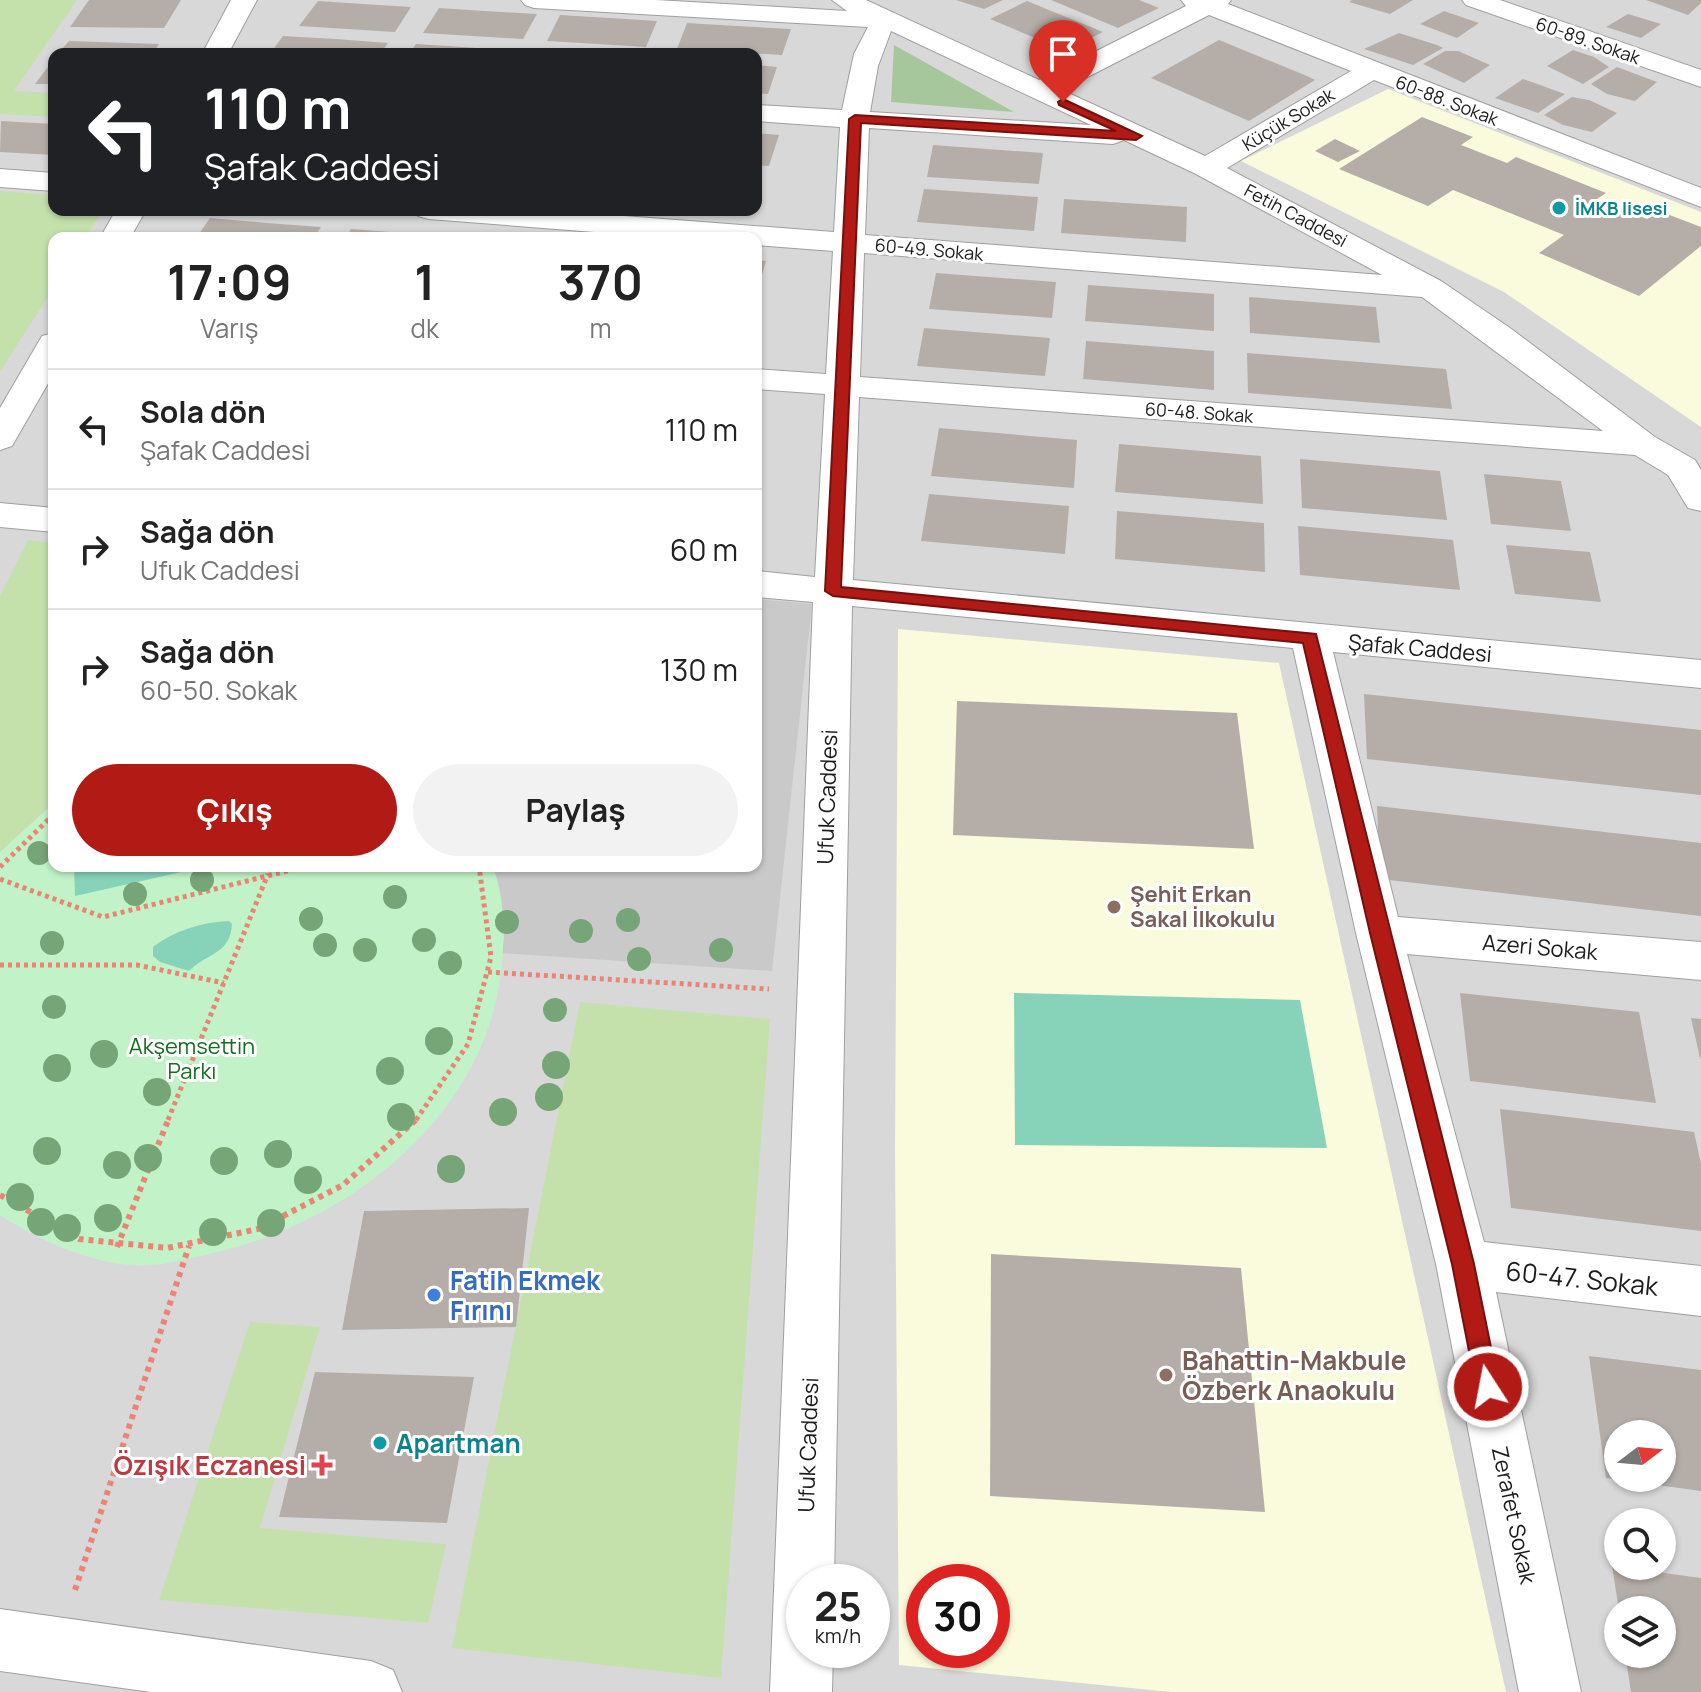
<!DOCTYPE html>
<html lang="tr">
<meta charset="utf-8">
<style>
body{margin:0;font-family:Manrope,sans-serif;background:#f2f2f2;color:#222;height:100vh;display:flex;flex-direction:column;font-size:30px;white-space:nowrap}
*{box-sizing:border-box;margin:0}
p{font-size:26px;color:#767676}
.icon{flex:none;width:44px;height:44px;fill:none;stroke:currentColor;stroke-width:2;stroke-linecap:round;stroke-linejoin:round}
.map{position:relative;flex:1;overflow:hidden}
.sheet{position:absolute;left:48px;top:232px;width:714px;height:640px;display:flex;flex-direction:column;background:#fff;border-radius:16px;box-shadow:0 2px 6px #0004}
.sheet>*{flex:none}
.hud{position:absolute;left:48px;top:48px;width:714px;height:168px;border-radius:16px;box-shadow:0 2px 6px #0004;background:#202124;color:#fff;overflow:hidden}
.needle{width:52px;rotate:74deg}
.tools{position:absolute;left:1604px;top:1420px;display:grid;gap:16px}
.tools a{display:grid;place-items:center;width:72px;height:72px;border-radius:50%;background:#fff;box-shadow:0 2px 6px #0004;font-size:40px}
.speed{position:absolute;left:786px;top:1564px;display:flex;gap:16px;font-size:40px;font-weight:700;text-align:center}
.speed>*{display:grid;place-content:center;width:104px;height:104px;border-radius:50%;background:#fff;box-shadow:0 2px 6px #0004;line-height:1}
.speed small{font-size:20px;font-weight:400}
.speed .limit{border:12px solid #d22;background:#fff;color:#111}
.pin{position:absolute;display:grid;place-items:center;width:68px;height:68px;color:#fff;margin:-82px -34px;border-radius:50% 50% 50% 0;rotate:-45deg;box-shadow:0 0 8px #0007}
.pin .icon{rotate:45deg}
.me{position:absolute;width:88px;margin:-44px;rotate:349deg;stroke-linejoin:round;filter:drop-shadow(0 0 6px #0008)}
.turn{display:flex;align-items:center;gap:28px;height:168px;padding:0 24px;font-size:36px}
.turn .icon{width:104px;height:104px;stroke-width:2.5}
.turn b{display:block;font-size:56px;line-height:68px}
.eta{display:flex;justify-content:space-evenly;align-items:center;height:136px;text-align:center}
.eta b{font-size:48px;font-weight:700;line-height:56px}
.primary-button{display:flex;gap:16px;margin-top:auto;padding:16px 24px}
.primary-button a{flex:1;height:92px;border-radius:48px;background:#b21a15;color:#fff;font-size:32px;font-weight:700;line-height:92px;text-align:center}
.primary-button a+a{background:#f2f2f2;color:#222}
ul{padding:0;list-style:none}
li{display:flex;align-items:center;gap:24px;height:120px;padding:0 24px;border-top:2px solid #e0e0e0}
li div{flex:1}
li b{display:block;font-size:30px}
li em{font-style:normal}
.map>svg:first-child{display:block}
.residential{fill:#d9d8d8;fill-rule:evenodd}
.education{fill:#fafbdc;fill-rule:evenodd}
.religious{fill:#c9c9c9}
.grass{fill:#c4e1ac}
.forest{fill:#a6c79b}
.park{fill:#c2f3c8}
.pitch{fill:#87d3b9}
.building{fill:#b5aea8}
.lines{fill:none;stroke-linecap:round;stroke-linejoin:round}
.street-casing{stroke:#9f9f9f;stroke-width:2}
.path-far1{stroke:#ea8575;stroke-width:5;stroke-dasharray:4 4;stroke-linecap:butt}
.path{stroke:#ea8575;stroke-width:6;stroke-dasharray:5 5;stroke-linecap:butt}
.street{fill:#fff;fill-rule:evenodd}
.tree{fill:#76a578}
.route{fill:#b21a15;stroke:#74110e;stroke-width:2}
.culture-dot{fill:#0f9aa8;stroke:#fff;stroke-width:3}
.education-dot{fill:#8d6e63;stroke:#fff;stroke-width:3}
.shop-dot{fill:#3f7fe0;stroke:#fff;stroke-width:3}
.health-dot{fill:#e0444e;stroke:#fff;stroke-width:3}
.labels{text-anchor:middle;dominant-baseline:central;stroke-width:6;stroke-linejoin:round;paint-order:stroke}
.far-street-label{font-size:18px;fill:#1b1b1b;stroke:#fff}
.far-culture-label{font-size:18px;font-weight:bold;fill:#0d838f;stroke:#fff;text-anchor:start}
.street-label{font-size:22px;fill:#1b1b1b;stroke:#fff}
.education-label{font-size:22px;font-weight:bold;fill:#785e54;stroke:#fff;text-anchor:start}
.park-label{font-size:22px;fill:#166d21;stroke:#fff}
.near-street-label{font-size:26px;fill:#1b1b1b;stroke:#fff}
.near-shop-label{font-size:26px;font-weight:bold;fill:#366cbe;stroke:#fff;text-anchor:start}
.near-education-label{font-size:26px;font-weight:bold;fill:#785e54;stroke:#fff;text-anchor:start}
.near-culture-label{font-size:26px;font-weight:bold;fill:#0d838f;stroke:#fff;text-anchor:start}
.near-health-label{font-size:26px;font-weight:bold;fill:#be3a42;stroke:#fff;text-anchor:end}
</style>
<div class="map">
<svg width="1701" height="1692" viewBox="0 0 1701 1692">
<rect width="100%" height="100%" fill="#ece9e2"/>
<path class="residential" d="M 0,0 L 1701,0 L 1701,1692 L 0,1692 ZM 54,54 L 756,54 L 756,210 L 54,210 ZM 54,238 L 756,238 L 756,866 L 54,866 ZM 1618,1434 L 1662,1434 L 1662,1478 L 1618,1478 ZM 1618,1522 L 1662,1522 L 1662,1566 L 1618,1566 ZM 804,1582 L 872,1582 L 872,1650 L 804,1650 ZM 924,1582 L 992,1582 L 992,1650 L 924,1650 ZM 1618,1610 L 1662,1610 L 1662,1654 L 1618,1654 Z"/>
<g class="education">
<path d="M 1388,89 L 1701,212 L 1701,427 L 1504,292 L 1241,161 Z"/>
<path d="M 898,629 L 1279,663 L 1506,1692 L 1171,1692 L 899,1665 L 895,1152 ZM 924,1582 L 992,1582 L 992,1650 L 924,1650 Z"/>
</g>
<path class="religious" d="M 756,599 L 812,604 L 772,971 L 502,953 L 505,929 L 493,866 L 756,866 Z"/>
<g class="grass">
<path d="M 0,0 L 77,0 L 14,91 L 54,93 L 54,117 L 0,114 Z"/>
<path d="M 0,191 L 54,195 L 54,210 L 103,210 L 85,238 L 54,238 L 54,287 L 0,372 Z"/>
<path d="M 28,540 L 54,543 L 54,803 L 0,852 L 0,596 Z"/>
<path d="M 580,1002 L 770,1019 L 721,1678 L 452,1648 Z"/>
<path d="M 250,1322 L 320,1327 L 260,1528 L 446,1544 L 428,1623 L 159,1600 Z"/>
</g>
<path class="forest" d="M 894,45 L 1014,112 L 891,102 Z"/>
<path class="park" d="M 54,803 L 54,866 L 493,866 C 504,898 505,928 502,962 C 490,1108 361,1215 225,1250 C 196,1257 160,1268 130,1265 C 83,1260 39,1240 0,1215 L 0,852 Z"/>
<g class="pitch">
<path d="M 74,866 L 208,866 L 75,896 Z"/>
<path d="M 229,921 L 232,924 C 230,955 208,952 189,971 L 160,962 L 153,956 L 153,947 C 174,931 201,922 229,921 Z"/>
<path d="M 1014,993 L 1300,1000 L 1327,1148 L 1015,1145 Z"/>
</g>
<g class="building">
<path d="M 89,0 L 181,0 L 164,28 L 70,27 Z"/>
<path d="M 956,0 L 1003,0 L 984,9 Z"/>
<path d="M 1051,0 L 1139,0 L 1159,8 L 1118,28 Z"/>
<path d="M 1352,0 L 1413,0 L 1390,14 L 1349,2 Z"/>
<path d="M 1646,0 L 1701,0 L 1701,3 L 1688,15 Z"/>
<path d="M 318,1 L 363,4 L 411,7 L 395,32 L 299,26 Z"/>
<path d="M 1027,1 L 1103,32 L 1066,51 L 990,19 Z"/>
<path d="M 439,8 L 485,11 L 537,14 L 523,39 L 423,33 Z"/>
<path d="M 1444,11 L 1479,23 L 1457,38 L 1420,24 Z"/>
<path d="M 1628,14 L 1661,24 L 1641,38 L 1606,27 Z"/>
<path d="M 560,15 L 610,18 L 657,21 L 646,47 L 547,41 Z"/>
<path d="M 687,23 L 737,26 L 791,29 L 782,55 L 677,49 Z"/>
<path d="M 1399,33 L 1437,45 L 1443,48 L 1413,65 L 1364,49 Z"/>
<path d="M 283,36 L 336,39 L 388,43 L 380,54 L 270,54 Z"/>
<path d="M 1219,40 L 1307,76 L 1315,80 L 1249,121 L 1151,78 Z"/>
<path d="M 69,41 L 159,44 L 152,54 L 58,54 Z"/>
<path d="M 416,44 L 463,47 L 516,51 L 514,54 L 409,54 Z"/>
<path d="M 1573,50 L 1594,57 L 1609,67 L 1583,84 L 1547,66 Z"/>
<path d="M 1445,51 L 1458,51 L 1490,65 L 1464,83 L 1423,64 Z"/>
<path d="M 54,59 L 54,84 L 35,84 Z"/>
<path d="M 756,65 L 777,67 L 768,94 L 756,93 Z"/>
<path d="M 1617,67 L 1657,82 L 1635,101 L 1607,94 L 1591,84 Z"/>
<path d="M 1523,79 L 1565,94 L 1538,113 L 1495,98 Z"/>
<path d="M 1572,97 L 1589,100 L 1617,113 L 1592,132 L 1563,125 L 1544,115 Z"/>
<path d="M 1422,117 L 1473,137 L 1461,145 L 1507,163 L 1516,157 L 1606,193 L 1597,199 L 1647,219 L 1659,211 L 1701,227 L 1701,246 L 1639,296 L 1539,253 L 1564,235 L 1453,190 L 1428,206 L 1339,169 Z"/>
<path d="M 1,121 L 54,124 L 54,155 L 0,152 Z"/>
<path d="M 756,133 L 779,135 L 769,166 L 756,165 Z"/>
<path d="M 1335,139 L 1360,151 L 1338,162 L 1315,151 Z"/>
<path d="M 933,145 L 1043,153 L 1039,184 L 927,177 Z"/>
<path d="M 924,189 L 1038,197 L 1034,231 L 917,222 Z"/>
<path d="M 1064,199 L 1187,207 L 1186,242 L 1061,233 Z"/>
<path d="M 210,218 L 267,223 L 321,227 L 314,238 L 196,238 Z"/>
<path d="M 351,229 L 442,236 L 442,238 L 346,238 Z"/>
<path d="M 756,260 L 766,261 L 757,291 L 756,291 Z"/>
<path d="M 936,273 L 1056,282 L 1052,318 L 929,309 Z"/>
<path d="M 1088,285 L 1214,294 L 1214,331 L 1085,321 Z"/>
<path d="M 1249,297 L 1376,307 L 1380,343 L 1250,333 Z"/>
<path d="M 924,328 L 1050,338 L 1045,376 L 917,366 Z"/>
<path d="M 1086,341 L 1214,351 L 1214,390 L 1083,379 Z"/>
<path d="M 1247,353 L 1446,369 L 1452,409 L 1248,393 Z"/>
<path d="M 939,428 L 1077,440 L 1074,488 L 931,476 Z"/>
<path d="M 1119,444 L 1261,456 L 1263,504 L 1115,492 Z"/>
<path d="M 1300,459 L 1440,471 L 1447,520 L 1302,508 Z"/>
<path d="M 1484,474 L 1561,481 L 1571,531 L 1491,524 Z"/>
<path d="M 929,494 L 1069,506 L 1065,554 L 921,541 Z"/>
<path d="M 1117,511 L 1264,523 L 1265,572 L 1115,559 Z"/>
<path d="M 1298,526 L 1453,540 L 1460,590 L 1300,575 Z"/>
<path d="M 1506,545 L 1590,552 L 1601,602 L 1515,594 Z"/>
<path d="M 1364,694 L 1701,730 L 1701,795 L 1367,759 Z"/>
<path d="M 957,701 L 1237,713 L 1254,849 L 953,835 Z"/>
<path d="M 1377,806 L 1701,843 L 1701,916 L 1380,879 Z"/>
<path d="M 1460,993 L 1639,1012 L 1656,1103 L 1470,1081 Z"/>
<path d="M 1691,1018 L 1701,1019 L 1701,1058 L 1700,1058 Z"/>
<path d="M 1500,1109 L 1694,1132 L 1701,1164 L 1701,1231 L 1511,1208 Z"/>
<path d="M 529,1208 L 516,1327 L 342,1330 L 364,1211 Z"/>
<path d="M 991,1254 L 1241,1268 L 1265,1512 L 990,1496 Z"/>
<path d="M 1589,1356 L 1701,1370 L 1701,1491 L 1621,1480 L 1662,1478 L 1662,1434 L 1618,1434 L 1618,1479 L 1606,1478 Z"/>
<path d="M 315,1372 L 474,1377 L 447,1523 L 279,1517 Z"/>
<path d="M 1612,1566 L 1701,1578 L 1701,1692 L 1631,1692 L 1625,1654 L 1662,1654 L 1662,1610 L 1619,1610 Z"/>
</g>
<g class="lines">
<defs>
<g id="street">
<path d="M 231,0 L 257,0 L 228,54 L 202,54 Z"/>
<path d="M 521,0 L 656,0 L 847,11 L 832,0 L 866,0 L 1039,80 L 1186,6 L 1181,0 L 1231,0 L 1228,4 L 1701,188 L 1701,207 L 1374,80 L 1227,168 L 1441,281 L 1510,328 L 1655,437 L 1695,460 L 1701,470 L 1701,511 L 1688,508 L 1668,475 L 1635,455 L 859,397 L 853,580 L 1701,660 L 1701,688 L 1333,652 L 1398,917 L 1701,942 L 1701,980 L 1407,954 L 1484,1242 L 1701,1266 L 1701,1316 L 1496,1292 L 1581,1692 L 1519,1692 L 1436,1264 L 1356,933 L 1293,648 L 852,606 L 834,1582 L 804,1582 L 804,1650 L 833,1650 L 832,1692 L 770,1692 L 813,602 L 756,597 L 756,571 L 815,577 L 825,394 L 756,389 L 756,369 L 826,374 L 833,251 L 756,245 L 756,238 L 671,238 L 429,219 L 418,216 L 414,210 L 546,210 L 834,232 L 840,127 L 756,121 L 756,105 L 842,110 L 854,54 L 868,27 L 534,8 L 525,5 ZM 1209,15 L 1351,71 L 1205,156 L 1062,90 ZM 891,31 L 1091,125 L 870,112 L 878,66 ZM 869,128 L 1113,144 L 1124,140 L 1196,174 L 1382,275 L 865,235 ZM 864,253 L 1422,297 L 1603,431 L 860,377 Z"/>
<path d="M 1462,0 L 1500,0 L 1701,70 L 1701,87 L 1466,5 Z"/>
<path d="M 0,169 L 54,173 L 54,191 L 0,187 Z"/>
<path d="M 116,210 L 146,210 L 130,238 L 100,238 Z"/>
<path d="M 54,333 L 54,373 L 12,446 L 0,450 L 0,408 L 42,336 Z"/>
<path d="M 0,503 L 54,508 L 54,532 L 0,527 Z"/>
<path d="M 0,1609 L 371,1661 L 393,1670 L 402,1692 L 151,1692 L 0,1671 Z"/>
</g>
</defs>
<use href="#street" class="street-casing"/>
<g class="path-far1">
<path d="M 0,867 L 54,814"/>
<path d="M 0,879 L 103,917 L 307,866"/>
<path d="M 0,965 L 137,965 L 224,983"/>
<path d="M 488,972 L 769,989"/>
<path d="M 168,1120 L 268,874"/>
<path d="M 416,1120 L 468,1044 L 491,957 L 479,866"/>
</g>
<g class="path">
<path d="M 0,1195 L 79,1239 L 167,1248 L 258,1229 L 343,1185 L 418,1118"/>
<path d="M 117,1247 L 169,1118"/>
<path d="M 75,1590 L 189,1246"/>
</g>
<use href="#street" class="street"/>
</g>
<g class="tree">
<circle cx="39" cy="853" r="12"/>
<circle cx="202" cy="880" r="12"/>
<circle cx="135" cy="894" r="12"/>
<circle cx="395" cy="897" r="12"/>
<circle cx="311" cy="919" r="12"/>
<circle cx="628" cy="920" r="12"/>
<circle cx="507" cy="922" r="12"/>
<circle cx="581" cy="931" r="12"/>
<circle cx="424" cy="940" r="12"/>
<circle cx="52" cy="943" r="12"/>
<circle cx="325" cy="945" r="12"/>
<circle cx="365" cy="950" r="12"/>
<circle cx="721" cy="950" r="12"/>
<circle cx="639" cy="959" r="12"/>
<circle cx="450" cy="963" r="12"/>
<circle cx="54" cy="1007" r="12"/>
<circle cx="555" cy="1010" r="12"/>
<circle cx="439" cy="1041" r="14"/>
<circle cx="104" cy="1054" r="14"/>
<circle cx="556" cy="1065" r="14"/>
<circle cx="57" cy="1068" r="14"/>
<circle cx="390" cy="1071" r="14"/>
<circle cx="157" cy="1092" r="14"/>
<circle cx="549" cy="1097" r="14"/>
<circle cx="503" cy="1112" r="14"/>
<circle cx="401" cy="1117" r="14"/>
<circle cx="47" cy="1151" r="14"/>
<circle cx="278" cy="1154" r="14"/>
<circle cx="148" cy="1158" r="14"/>
<circle cx="224" cy="1161" r="14"/>
<circle cx="117" cy="1165" r="14"/>
<circle cx="451" cy="1169" r="14"/>
<circle cx="308" cy="1180" r="14"/>
<circle cx="20" cy="1197" r="14"/>
<circle cx="108" cy="1218" r="14"/>
<circle cx="41" cy="1222" r="14"/>
<circle cx="271" cy="1223" r="14"/>
<circle cx="67" cy="1228" r="14"/>
<circle cx="213" cy="1232" r="14"/>
</g>
<path class="route" d="M 1063,99 L 1142,136 L 1136,140 L 861,123 L 841,587 L 1316,634 L 1474,1264 L 1499,1387 L 1496,1394 L 1488,1398 L 1480,1394 L 1476,1387 L 1452,1264 L 1370,933 L 1303,643 L 833,596 L 825,591 L 849,119 L 855,115 L 1116,131 L 1059,105 L 1058,102 Z"/>
<g class="culture-dot">
<circle cx="1559" cy="208" r="8"/>
<circle cx="380" cy="1443" r="8"/>
</g>
<g class="education-dot">
<circle cx="1114" cy="907" r="8"/>
<circle cx="1166" cy="1375" r="8"/>
</g>
<circle class="shop-dot" cx="434" cy="1295" r="8"/>
<path class="health-dot" d="M318 1453h8v8h8v8h-8v8h-8v-8h-8v-8h8z"/>
<g class="labels">
<g class="far-street-label">
<text transform="translate(1588 40) rotate(19)">60-89. Sokak</text>
<text transform="translate(1447 100) rotate(21)">60-88. Sokak</text>
<text transform="translate(1288 119) rotate(-31)">Küçük Sokak</text>
<text transform="translate(1296 215) rotate(28)">Fetih Caddesi</text>
<text transform="translate(929 249) rotate(5)">60-49. Sokak</text>
<text transform="translate(1199 412) rotate(4)">60-48. Sokak</text>
</g>
<g class="far-culture-label">
<text x="1575" y="208">İMKB lisesi</text>
</g>
<g class="street-label">
<text transform="translate(1420 648) rotate(5)">Şafak Caddesi</text>
<text transform="translate(827 797) rotate(-88)">Ufuk Caddesi</text>
<text transform="translate(1540 947) rotate(5)">Azeri Sokak</text>
<text transform="translate(808 1445) rotate(-88)">Ufuk Caddesi</text>
<text transform="translate(1514 1515) rotate(78)">Zerafet Sokak</text>
</g>
<g class="education-label">
<text x="1130" y="894">Şehit Erkan<tspan x="1130" dy="25">Sakal İlkokulu</tspan></text>
</g>
<g class="park-label">
<text x="192" y="1046">Akşemsettin<tspan x="192" dy="25">Parkı</tspan></text>
</g>
<g class="near-street-label">
<text transform="translate(1582 1278) rotate(6)">60-47. Sokak</text>
</g>
<g class="near-shop-label">
<text x="450" y="1280">Fatih Ekmek<tspan x="450" dy="30">Fırını</tspan></text>
</g>
<g class="near-education-label">
<text x="1182" y="1360">Bahattin-Makbule<tspan x="1182" dy="30">Özberk Anaokulu</tspan></text>
</g>
<g class="near-culture-label">
<text x="396" y="1443">Apartman</text>
</g>
<g class="near-health-label">
<text x="306" y="1465">Özışık Eczanesi</text>
</g>
</g>
</svg>
<div class="tools">
<a><svg class="needle" viewBox="-14 -14 28 28"><path d="M0-13l5 13h-10z" fill="#e53935"/><path d="M0 13l5-13h-10z" fill="#767676"/></svg></a>
<a><svg class="icon" aria-label="search" viewBox="0 0 24 24"><circle cx="10" cy="10" r="6"/><path d="M15 15l6 6"/></svg></a>
<a><svg class="icon" aria-label="layers" viewBox="0 0 24 24"><path d="M12 4l9 5-9 5-9-5zM3 14l9 5 9-5"/></svg></a>
</div>
<div class="speed"><div>25<small>km/h</small></div><div class="limit">30</div></div>
<div class="pin" style="left:1063px;top:102px;background:#d93025"><svg class="icon" aria-label="arrive" viewBox="0 0 24 24"><path d="M6 21V4h12l-3 4 3 4H6"/></svg></div>
<svg class="me" style="left:1488px;top:1387px" viewBox="-20 -20 40 40"><circle r="17" fill="#b21a15" stroke="#fff" stroke-width="3"/><path d="M0-11L8 9 0 5-8 9z" fill="#fff"/></svg>
<div class="hud">
<div class="turn"><svg class="icon" aria-label="left" viewBox="0 0 24 24"><path d="M17 20v-9H6M10 6l-5 5 5 5"/></svg><div><b>110 m</b>Şafak Caddesi</div></div>
</div>
<section class="sheet">
<div class="eta">
<div><b>17:09</b><p>Varış</p></div>
<div><b>1</b><p>dk</p></div>
<div><b>370</b><p>m</p></div>
</div>
<ul>
<li><svg class="icon" aria-label="left" viewBox="0 0 24 24"><path d="M17 20v-9H6M10 6l-5 5 5 5"/></svg><div><b>Sola dön</b><p>Şafak Caddesi</p></div><em>110 m</em></li>
<li><svg class="icon" aria-label="right" viewBox="0 0 24 24"><path d="M7 20v-9h11M14 6l5 5-5 5"/></svg><div><b>Sağa dön</b><p>Ufuk Caddesi</p></div><em>60 m</em></li>
<li><svg class="icon" aria-label="right" viewBox="0 0 24 24"><path d="M7 20v-9h11M14 6l5 5-5 5"/></svg><div><b>Sağa dön</b><p>60-50. Sokak</p></div><em>130 m</em></li>
</ul>
<div class="primary-button"><a>Çıkış</a><a>Paylaş</a></div>
</section>
</div>
